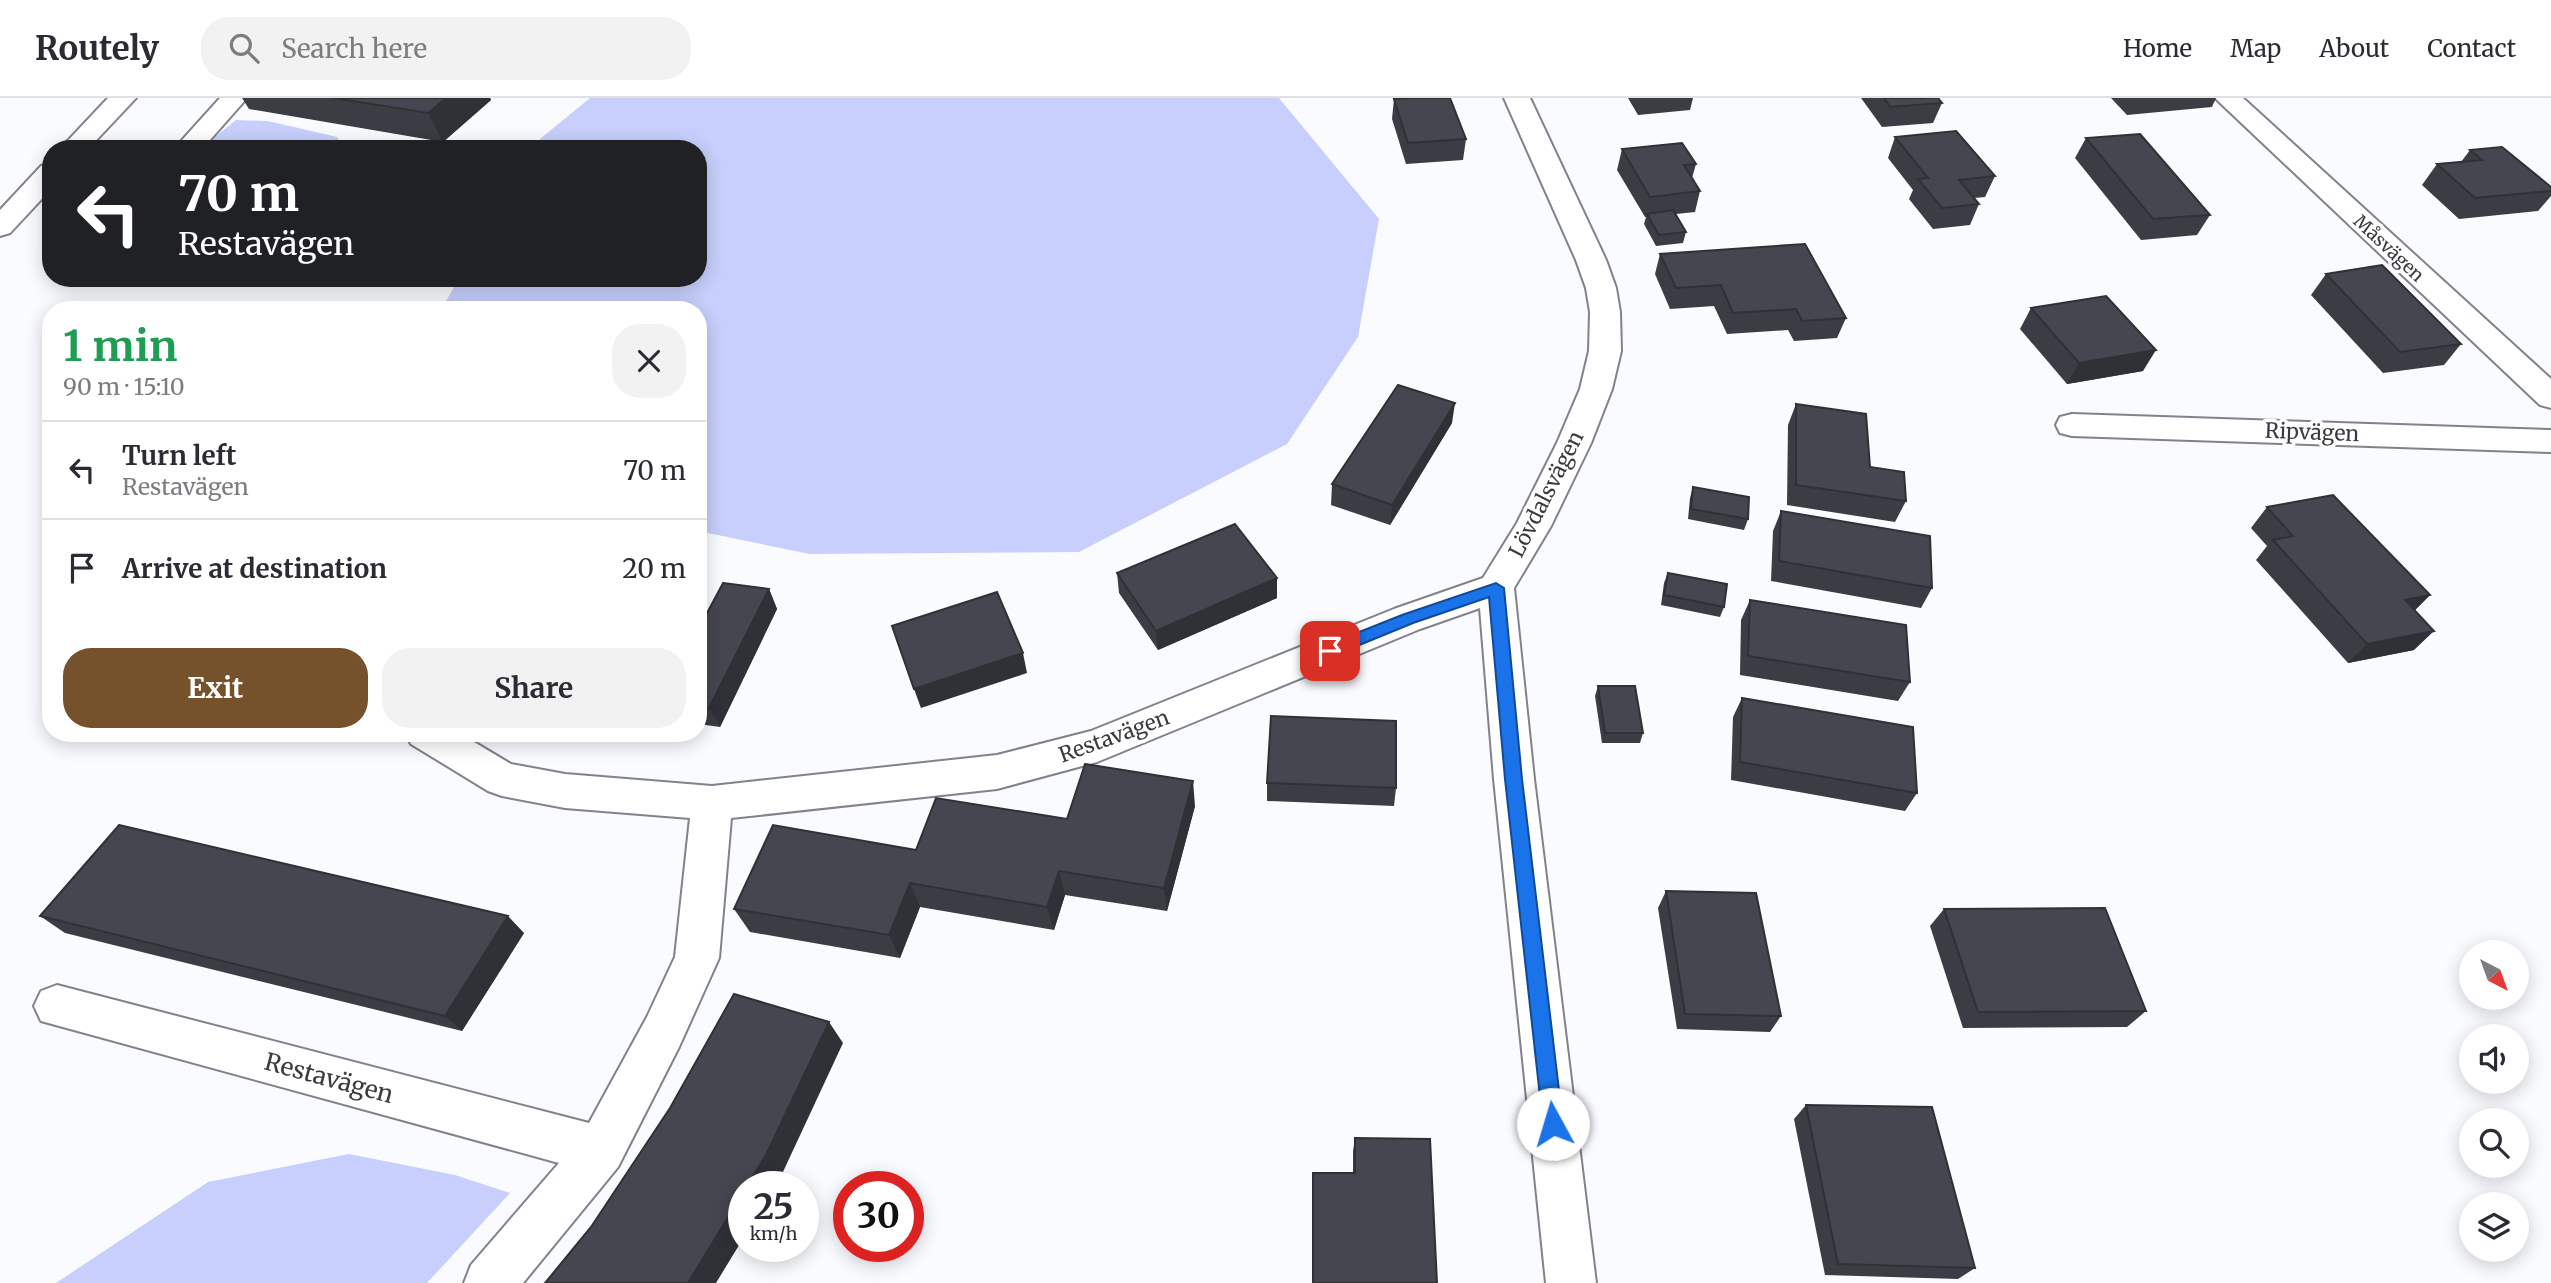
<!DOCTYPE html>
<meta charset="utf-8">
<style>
body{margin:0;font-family:Merriweather,serif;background:#f2f2f3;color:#2b2b33;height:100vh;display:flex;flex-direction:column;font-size:26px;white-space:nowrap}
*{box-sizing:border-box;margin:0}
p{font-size:23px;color:#7c7c81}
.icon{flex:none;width:38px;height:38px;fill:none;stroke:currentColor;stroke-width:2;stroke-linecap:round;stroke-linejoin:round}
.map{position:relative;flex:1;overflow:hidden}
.panel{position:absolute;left:42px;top:203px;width:665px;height:441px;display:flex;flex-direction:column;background:#fff;border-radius:28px;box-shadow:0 4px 18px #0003}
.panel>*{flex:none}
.guide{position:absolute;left:42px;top:42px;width:665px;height:147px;border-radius:28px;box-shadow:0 4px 18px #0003;background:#202124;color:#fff;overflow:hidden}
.needle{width:46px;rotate:139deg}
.buttons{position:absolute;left:2459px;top:842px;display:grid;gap:14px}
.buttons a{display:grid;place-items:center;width:70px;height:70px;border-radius:50%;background:#fff;box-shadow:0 4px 18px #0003;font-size:35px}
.speed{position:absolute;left:728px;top:1073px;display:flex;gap:14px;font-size:35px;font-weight:700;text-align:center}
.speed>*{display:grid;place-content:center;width:91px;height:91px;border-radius:50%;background:#fff;box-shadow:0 4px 18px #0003;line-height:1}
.speed small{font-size:18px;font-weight:400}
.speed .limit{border:10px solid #d22;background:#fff;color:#111}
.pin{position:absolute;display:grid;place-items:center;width:60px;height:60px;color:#fff;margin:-30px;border-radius:14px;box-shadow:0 4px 10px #0006}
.me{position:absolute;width:77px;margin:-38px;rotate:354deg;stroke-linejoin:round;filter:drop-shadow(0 0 5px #0008)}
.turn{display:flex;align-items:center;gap:24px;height:147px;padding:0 21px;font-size:32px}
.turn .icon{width:91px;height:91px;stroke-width:2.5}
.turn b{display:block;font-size:49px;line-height:60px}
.round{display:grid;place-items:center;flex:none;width:74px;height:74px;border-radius:28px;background:#f2f2f3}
.summary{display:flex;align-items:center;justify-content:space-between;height:119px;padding:0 21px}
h1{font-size:42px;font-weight:700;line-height:52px;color:#1e9e55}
.cta{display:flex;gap:14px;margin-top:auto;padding:14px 21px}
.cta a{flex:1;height:80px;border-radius:28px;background:#75522b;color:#fff;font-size:28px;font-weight:700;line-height:80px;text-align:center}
.cta a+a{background:#f2f2f3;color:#2b2b33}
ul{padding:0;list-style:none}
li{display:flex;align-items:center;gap:21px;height:98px;padding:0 21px;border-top:2px solid #e1e1e2}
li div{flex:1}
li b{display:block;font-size:26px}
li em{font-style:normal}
header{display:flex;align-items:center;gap:42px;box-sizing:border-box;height:98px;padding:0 35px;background:#fff;border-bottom:2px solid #e1e1e2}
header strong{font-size:33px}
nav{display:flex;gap:38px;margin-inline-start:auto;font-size:24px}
.search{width:490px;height:63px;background:#f2f2f3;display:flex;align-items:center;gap:18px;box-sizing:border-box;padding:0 24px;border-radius:28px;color:#7c7c81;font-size:26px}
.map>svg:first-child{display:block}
.green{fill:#c8cffc}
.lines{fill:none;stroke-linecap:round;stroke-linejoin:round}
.minor-casing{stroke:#81828c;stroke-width:4}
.minor{fill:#fff;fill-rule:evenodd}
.wall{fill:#3b3c44}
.shaded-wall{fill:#303137}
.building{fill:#45464f;stroke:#303137;stroke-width:2}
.route{fill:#1a73e8;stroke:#114b97;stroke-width:2}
.labels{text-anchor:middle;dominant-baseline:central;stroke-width:7;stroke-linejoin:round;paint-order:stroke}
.far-street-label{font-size:18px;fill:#3a3a3f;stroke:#fff}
.street-label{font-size:21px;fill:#3a3a3f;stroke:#fff}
.near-street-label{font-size:24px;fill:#3a3a3f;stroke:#fff}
</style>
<header>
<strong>Routely</strong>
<div class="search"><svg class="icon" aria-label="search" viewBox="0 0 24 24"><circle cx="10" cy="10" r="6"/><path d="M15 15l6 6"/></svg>Search here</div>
<nav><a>Home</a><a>Map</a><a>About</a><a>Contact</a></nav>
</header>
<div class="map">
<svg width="2551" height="1185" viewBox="0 0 2551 1185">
<rect width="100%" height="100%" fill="#fafbff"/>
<g class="green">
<path d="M 590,0 L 1279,0 L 1379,121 L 1358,239 L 1287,346 L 1079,454 L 810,456 L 698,433 L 698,212 L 441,212 L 459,180 L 698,180 L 698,51 L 531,51 L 535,45 Z"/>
<path d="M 236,22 L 268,23 L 337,39 L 346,51 L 200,51 Z"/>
<path d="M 349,1056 L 455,1077 L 510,1095 L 427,1185 L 56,1185 L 208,1084 Z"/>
</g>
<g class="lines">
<defs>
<g id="minor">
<path d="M 108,0 L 136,0 L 88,51 L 60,51 Z"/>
<path d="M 220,0 L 247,0 L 202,51 L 174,51 Z"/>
<path d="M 1504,0 L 1530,0 L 1606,162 L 1616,190 L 1620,214 L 1621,253 L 1612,291 L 1591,345 L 1551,428 L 1514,490 L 1534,681 L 1596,1185 L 1546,1185 L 1494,681 L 1480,510 L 1420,531 L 1097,664 L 997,691 L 731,720 L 719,860 L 679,949 L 618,1069 L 523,1185 L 464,1185 L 471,1167 L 559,1065 L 41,923 L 34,908 L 41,893 L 57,887 L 589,1025 L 647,919 L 675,859 L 690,720 L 565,710 L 502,698 L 488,693 L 411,646 L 405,635 L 459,635 L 511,666 L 565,676 L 712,688 L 997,657 L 1091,633 L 1394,511 L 1483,480 L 1517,425 L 1557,345 L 1580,291 L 1589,253 L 1590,214 L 1586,190 L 1576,162 Z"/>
<path d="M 2215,0 L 2243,0 L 2551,281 L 2551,310 L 2540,307 Z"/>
<path d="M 51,66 L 51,91 L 10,135 L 0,138 L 0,112 L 41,68 Z"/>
<path d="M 2072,316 L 2551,332 L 2551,354 L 2072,338 L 2060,335 L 2056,327 L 2060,319 Z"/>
</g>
</defs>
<use href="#minor" class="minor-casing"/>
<use href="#minor" class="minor"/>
</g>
<g class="wall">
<path d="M 242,0 L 490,0 L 491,2 L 443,44 L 249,11 Z"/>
<path d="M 1628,0 L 1693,0 L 1690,12 L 1638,17 Z"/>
<path d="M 1861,0 L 1938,0 L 1942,5 L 1933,25 L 1882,29 Z"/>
<path d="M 2111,0 L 2216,0 L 2212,9 L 2127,17 Z"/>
<path d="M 1394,1 L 1466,41 L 1463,62 L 1406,66 L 1392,21 Z"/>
<path d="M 1895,39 L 1995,78 L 1985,99 L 1974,100 L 1979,106 L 1970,127 L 1933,131 L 1909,101 L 1913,92 L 1888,60 Z"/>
<path d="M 2086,40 L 2210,117 L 2197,137 L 2141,142 L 2075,60 Z"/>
<path d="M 1622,51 L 1696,66 L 1692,80 L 1700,93 L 1695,114 L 1676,116 L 1686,134 L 1683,145 L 1656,148 L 1644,126 L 1646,119 L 1645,119 L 1617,72 Z"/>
<path d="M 2470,52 L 2551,89 L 2551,98 L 2538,113 L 2459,121 L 2422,87 L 2437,66 L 2461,64 Z"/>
<path d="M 1660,156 L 1846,220 L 1837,240 L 1794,243 L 1788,232 L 1727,236 L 1714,208 L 1670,211 L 1655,176 Z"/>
<path d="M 2326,176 L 2461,246 L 2444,267 L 2383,275 L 2311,197 Z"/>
<path d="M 2031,210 L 2143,273 L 2067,286 L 2020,231 Z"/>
<path d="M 1796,306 L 1870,369 L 1906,403 L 1895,424 L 1787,407 L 1788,327 Z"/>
<path d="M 1452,325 L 1390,427 L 1331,407 L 1332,386 Z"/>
<path d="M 1693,389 L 1748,421 L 1744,432 L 1688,421 L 1690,400 Z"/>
<path d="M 2267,409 L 2430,497 L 2415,512 L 2414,552 L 2348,565 L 2256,462 L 2267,448 L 2251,430 Z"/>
<path d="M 1781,413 L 1932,490 L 1921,510 L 1771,483 L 1773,433 Z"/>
<path d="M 1117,475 L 1277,500 L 1158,552 L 1119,495 Z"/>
<path d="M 1668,475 L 1724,509 L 1720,519 L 1661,507 L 1664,485 Z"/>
<path d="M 769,491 L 777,511 L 720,629 L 698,626 L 698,532 Z"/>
<path d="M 1750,502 L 1910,584 L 1898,603 L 1740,577 L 1741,522 Z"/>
<path d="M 1598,588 L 1643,635 L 1640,645 L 1602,645 L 1595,598 Z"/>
<path d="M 1742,600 L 1917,695 L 1905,713 L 1731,682 L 1733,619 Z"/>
<path d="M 1267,685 L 1396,690 L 1394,708 L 1267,703 Z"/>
<path d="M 1195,708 L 1167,813 L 1065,797 L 1054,832 L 920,809 L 900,860 L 750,834 L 734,811 L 916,752 L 1067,721 Z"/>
<path d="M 1666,793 L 1781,918 L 1770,934 L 1677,931 L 1658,810 Z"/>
<path d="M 1944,811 L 2146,913 L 2127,929 L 1963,930 L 1930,828 Z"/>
<path d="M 40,818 L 524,835 L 462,933 L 65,835 Z"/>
<path d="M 1806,1007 L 1975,1170 L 1958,1181 L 1825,1177 L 1794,1021 Z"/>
<path d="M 1355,1040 L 1437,1185 L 1312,1185 L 1313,1075 L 1353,1075 L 1353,1053 Z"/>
</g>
<g class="shaded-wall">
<path d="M 446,0 L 490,0 L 491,2 L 443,44 L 428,15 Z"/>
<path d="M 2156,252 L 2143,273 L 2067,286 L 2079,265 Z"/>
<path d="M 1455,305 L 1452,325 L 1390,427 L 1392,407 Z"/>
<path d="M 1277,480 L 1277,500 L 1158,552 L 1156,533 Z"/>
<path d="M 769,491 L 777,511 L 720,629 L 709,610 Z"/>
<path d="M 2430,497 L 2410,517 L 2405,502 Z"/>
<path d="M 2434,533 L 2414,552 L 2348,565 L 2367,546 Z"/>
<path d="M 1023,555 L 1027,575 L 921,610 L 914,591 Z"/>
<path d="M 1193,683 L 1195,708 L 1167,813 L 1164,790 Z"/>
<path d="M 1059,773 L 1065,797 L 1054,832 L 1047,809 Z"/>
<path d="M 910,785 L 920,809 L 900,860 L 889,837 Z"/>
<path d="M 508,818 L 524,835 L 462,933 L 445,918 Z"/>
<path d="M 829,924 L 843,945 L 782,1076 L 774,1088 L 747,1088 Z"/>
<path d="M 744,1093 L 744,1139 L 716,1185 L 688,1185 Z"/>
</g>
<g class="building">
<path d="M 334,0 L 446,0 L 428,15 Z"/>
<path d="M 1410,0 L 1450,0 L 1466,41 L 1408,45 L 1394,1 Z"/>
<path d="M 1884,0 L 1938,0 L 1942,5 L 1890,9 Z"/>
<path d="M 1956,33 L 1995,78 L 1959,82 L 1979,106 L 1942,110 L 1918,81 L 1928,80 L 1895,39 Z"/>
<path d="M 2140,36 L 2210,117 L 2153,121 L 2086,40 Z"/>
<path d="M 1682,45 L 1696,66 L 1684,67 L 1700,93 L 1650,99 L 1622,51 Z"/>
<path d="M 2502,49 L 2551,89 L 2551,93 L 2475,100 L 2437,66 L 2482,62 L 2470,52 Z"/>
<path d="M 1673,112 L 1686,134 L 1659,137 L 1647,116 Z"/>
<path d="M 1805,146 L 1846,220 L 1802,223 L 1796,211 L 1733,215 L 1721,187 L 1676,190 L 1660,156 Z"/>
<path d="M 2382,167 L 2461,246 L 2400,254 L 2326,176 Z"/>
<path d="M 2106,198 L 2156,252 L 2079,265 L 2031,210 Z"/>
<path d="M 1398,287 L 1455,305 L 1392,407 L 1332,386 Z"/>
<path d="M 1796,306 L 1866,316 L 1870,369 L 1904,374 L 1906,403 L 1796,387 Z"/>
<path d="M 1693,389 L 1749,399 L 1748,421 L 1691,411 Z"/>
<path d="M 2333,397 L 2430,497 L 2405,502 L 2434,533 L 2367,546 L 2273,442 L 2293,438 L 2267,409 Z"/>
<path d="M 1781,413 L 1930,438 L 1932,490 L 1779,463 Z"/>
<path d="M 1235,426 L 1277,480 L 1156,533 L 1117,475 Z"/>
<path d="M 1668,475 L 1727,486 L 1724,509 L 1664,497 Z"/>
<path d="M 723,485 L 769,491 L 709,610 L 698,609 L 698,532 Z"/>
<path d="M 997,494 L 1023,555 L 914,591 L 892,528 Z"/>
<path d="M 1750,502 L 1906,527 L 1910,584 L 1748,558 Z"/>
<path d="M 1598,588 L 1635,588 L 1643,635 L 1605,635 Z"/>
<path d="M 1742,600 L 1913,629 L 1917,695 L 1740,664 Z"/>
<path d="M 1271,618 L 1396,623 L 1396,690 L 1267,685 Z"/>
<path d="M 1085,666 L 1193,683 L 1164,790 L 1059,773 L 1047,809 L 910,785 L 889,837 L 734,811 L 773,727 L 916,752 L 936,700 L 1067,721 Z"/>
<path d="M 119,727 L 508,818 L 445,918 L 40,818 Z"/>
<path d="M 1666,793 L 1756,795 L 1781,918 L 1685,916 Z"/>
<path d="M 2105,810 L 2146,913 L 1978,914 L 1944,811 Z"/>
<path d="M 734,896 L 829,924 L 766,1057 L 747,1088 L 744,1088 L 744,1093 L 688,1185 L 545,1185 L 591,1129 L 670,1010 Z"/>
<path d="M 1806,1007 L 1932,1009 L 1975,1170 L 1838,1166 Z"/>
<path d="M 1355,1040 L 1430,1041 L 1437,1185 L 1313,1185 L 1313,1075 L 1355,1075 Z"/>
</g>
<path class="route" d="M 1496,485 L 1504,490 L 1522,681 L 1563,1026 L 1560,1033 L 1553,1035 L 1546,1033 L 1543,1026 L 1505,681 L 1489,499 L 1413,525 L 1330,559 L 1322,553 L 1324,548 L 1402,517 Z"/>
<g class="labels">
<g class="far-street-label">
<text transform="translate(2389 150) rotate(43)">Måsvägen</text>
</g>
<g class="street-label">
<text transform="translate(2312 334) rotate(2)">Ripvägen</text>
<text transform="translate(1546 396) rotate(-63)">Lövdalsvägen</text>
<text transform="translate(1114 638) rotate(-20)">Restavägen</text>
</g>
<g class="near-street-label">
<text transform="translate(329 980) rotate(15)">Restavägen</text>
</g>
</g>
</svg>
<div class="buttons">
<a><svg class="needle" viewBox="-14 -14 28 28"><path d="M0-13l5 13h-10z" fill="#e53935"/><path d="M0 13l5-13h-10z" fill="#7c7c81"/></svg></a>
<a><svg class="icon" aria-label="sound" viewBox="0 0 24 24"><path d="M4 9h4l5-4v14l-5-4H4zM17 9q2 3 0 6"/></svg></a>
<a><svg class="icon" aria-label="search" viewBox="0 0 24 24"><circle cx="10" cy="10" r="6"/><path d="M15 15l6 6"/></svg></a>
<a><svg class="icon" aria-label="layers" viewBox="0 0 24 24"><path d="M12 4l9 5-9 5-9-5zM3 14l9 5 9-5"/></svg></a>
</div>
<div class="speed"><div>25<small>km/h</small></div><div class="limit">30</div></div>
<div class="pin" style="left:1330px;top:553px;background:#d93025"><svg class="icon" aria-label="arrive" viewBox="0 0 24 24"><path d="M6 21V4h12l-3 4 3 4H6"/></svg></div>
<svg class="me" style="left:1553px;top:1026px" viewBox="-20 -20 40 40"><circle r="19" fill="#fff"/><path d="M0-13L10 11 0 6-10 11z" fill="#1a73e8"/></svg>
<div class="guide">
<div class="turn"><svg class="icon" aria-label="left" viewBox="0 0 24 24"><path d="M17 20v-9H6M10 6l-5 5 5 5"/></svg><div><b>70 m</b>Restavägen</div></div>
</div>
<section class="panel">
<div class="summary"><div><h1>1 min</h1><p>90 m · 15:10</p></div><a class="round"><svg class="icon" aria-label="close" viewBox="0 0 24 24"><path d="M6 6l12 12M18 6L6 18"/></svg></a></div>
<ul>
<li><svg class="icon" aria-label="left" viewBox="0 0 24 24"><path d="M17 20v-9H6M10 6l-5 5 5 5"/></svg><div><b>Turn left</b><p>Restavägen</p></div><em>70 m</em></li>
<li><svg class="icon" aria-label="arrive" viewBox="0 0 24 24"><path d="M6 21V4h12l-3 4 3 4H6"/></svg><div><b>Arrive at destination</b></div><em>20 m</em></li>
</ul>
<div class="cta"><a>Exit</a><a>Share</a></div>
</section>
</div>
